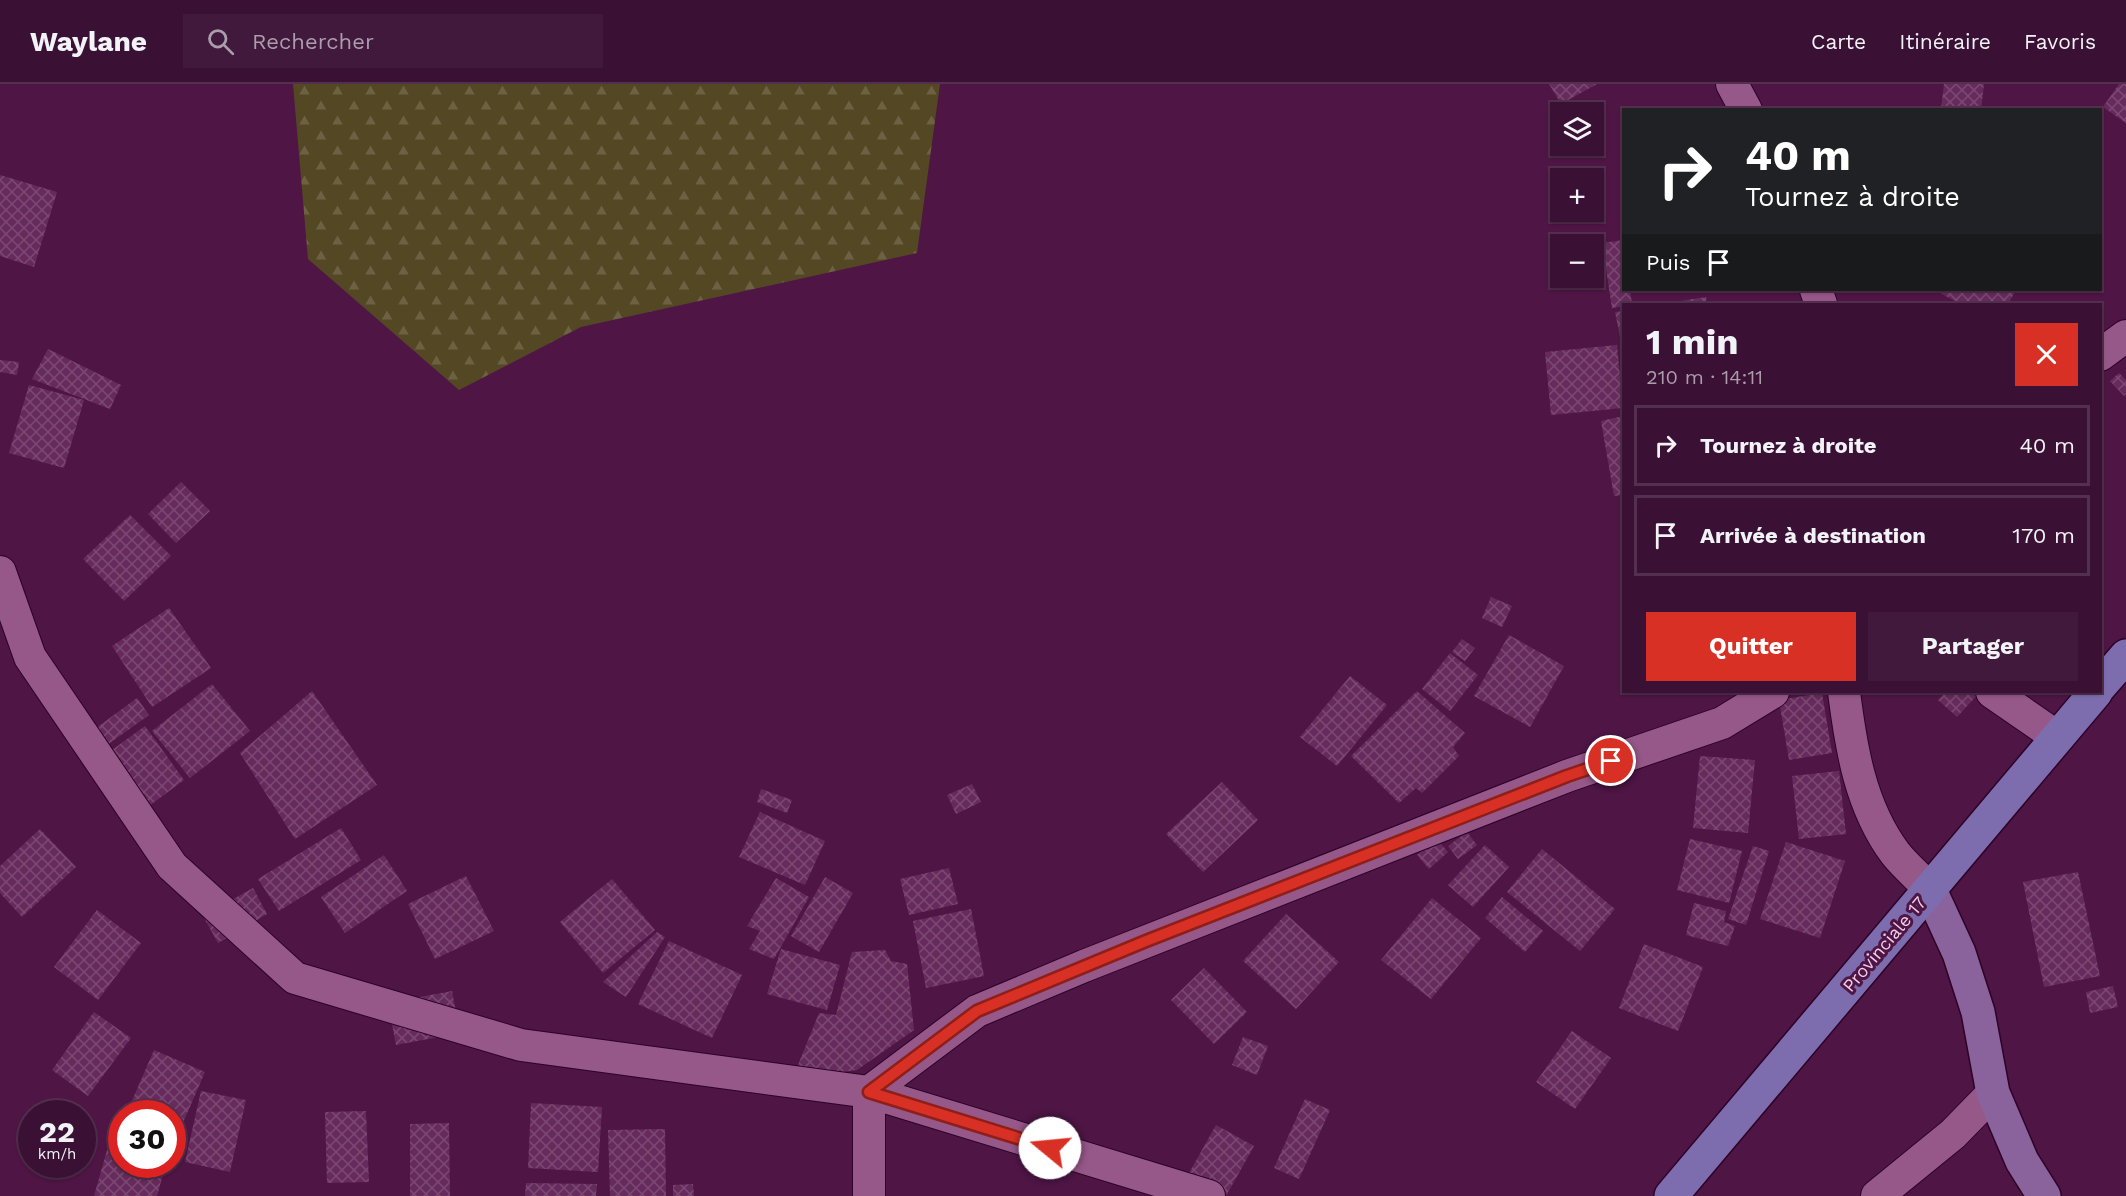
<!DOCTYPE html>
<html lang="fr">
<meta charset="utf-8">
<style>
body{margin:0;font-family:"Work Sans",sans-serif;background:#41193c;color:#f1f3f6;height:100vh;display:flex;flex-direction:column;font-size:22px;white-space:nowrap}
*{box-sizing:border-box;margin:0}
p{font-size:20px;color:#ab9dac}
.icon{flex:none;width:33px;height:33px;fill:none;stroke:currentColor;stroke-width:2;stroke-linecap:round;stroke-linejoin:round}
.map{position:relative;flex:1;overflow:hidden}
.sheet{position:absolute;left:1622px;top:219px;width:480px;height:390px;display:flex;flex-direction:column;background:#3a1034;border-radius:0px;box-shadow:0 2px 4px #0004,0 0 0 2px #54304f}
.sheet>*{flex:none}
.hud{position:absolute;left:1622px;top:24px;width:480px;height:183px;border-radius:0px;box-shadow:0 2px 4px #0004,0 0 0 2px #54304f;background:#202124;color:#fff;overflow:hidden}
.controls{position:absolute;left:1550px;top:18px;display:grid;gap:12px}
.controls a{display:grid;place-items:center;width:54px;height:54px;border-radius:0px;background:#3a1034;box-shadow:0 2px 4px #0004,0 0 0 2px #54304f;font-size:30px}
.speed{position:absolute;left:18px;top:1016px;display:flex;gap:12px;font-size:30px;font-weight:700;text-align:center}
.speed>*{display:grid;place-content:center;width:78px;height:78px;border-radius:50%;background:#3a1034;box-shadow:0 2px 4px #0004,0 0 0 2px #54304f;line-height:1}
.speed small{font-size:15px;font-weight:400}
.speed .limit{border:9px solid #d22;background:#fff;color:#111}
.pin{position:absolute;display:grid;place-items:center;width:51px;height:51px;color:#fff;margin:-26px;border:3px solid #fff;border-radius:50%;box-shadow:0 2px 6px #0007}
.me{position:absolute;width:66px;margin:-33px;rotate:287deg;stroke-linejoin:round;filter:drop-shadow(0 0 4px #0008)}
.turn{display:flex;align-items:center;gap:21px;height:126px;padding:0 24px;font-size:27px}
.turn .icon{width:78px;height:78px;stroke-width:2.5}
.turn b{display:block;font-size:42px;line-height:51px}
.then{display:flex;align-items:center;height:57px;padding:0 24px;background:#0003;gap:12px;font-size:22px}
.round{display:grid;place-items:center;flex:none;width:63px;height:63px;border-radius:0px;background:#41193c}
.head{display:flex;align-items:center;justify-content:space-between;height:102px;padding:0 24px}
h1{font-size:36px;font-weight:700;line-height:45px}
.primary-button{display:flex;gap:12px;margin-top:auto;padding:12px 24px}
.primary-button a{flex:1;height:69px;border-radius:0px;background:#d93025;color:#fff;font-size:24px;font-weight:700;line-height:69px;text-align:center}
.primary-button a+a{background:#41193c;color:#f1f3f6}
ul{padding:0;list-style:none}
li{display:flex;align-items:center;gap:18px;height:81px;margin:0 12px 9px;padding:0 12px;border:3px solid #54304f;border-radius:0px}
li div{flex:1}
li b{display:block;font-size:22px}
li em{font-style:normal}
header{display:flex;align-items:center;gap:36px;box-sizing:border-box;height:84px;padding:0 30px;background:#3a1034;border-bottom:2px solid #54304f}
header strong{font-size:28px}
nav{display:flex;gap:33px;margin-inline-start:auto;font-size:21px}
.search{width:420px;height:54px;background:#41193c;display:flex;align-items:center;gap:15px;box-sizing:border-box;padding:0 21px;border-radius:0px;color:#ab9dac;font-size:22px}
.map>svg:first-child{display:block}
.forest{fill:url(#forest-firs)}
.building{fill:url(#building-cross-hatch)}
.lines{fill:none;stroke-linecap:round;stroke-linejoin:round}
.street-casing{stroke:#2d0327;stroke-width:34}
.secondary-casing{stroke:#2d0327;stroke-width:36}
.primary-casing{stroke:#2d0327;stroke-width:36}
.street{stroke:#965789;stroke-width:32}
.secondary{stroke:#8a629c;stroke-width:33}
.primary{stroke:#7e6dae;stroke-width:33}
.route-casing{stroke:#8d1f18;stroke-width:15}
.route{stroke:#d93025;stroke-width:10}
.labels{text-anchor:middle;dominant-baseline:central;stroke-width:6;stroke-linejoin:round;paint-order:stroke}
.street-label{font-size:18px;fill:#f1cee9;stroke:#4e1545}
</style>
<header>
<strong>Waylane</strong>
<div class="search"><svg class="icon" aria-label="search" viewBox="0 0 24 24"><circle cx="10" cy="10" r="6"/><path d="M15 15l6 6"/></svg>Rechercher</div>
<nav><a>Carte</a><a>Itinéraire</a><a>Favoris</a></nav>
</header>
<div class="map">
<svg width="2126" height="1112" viewBox="0 0 2126 1112">
<defs>
<pattern id="forest-firs" width="22" height="20" patternUnits="userSpaceOnUse" patternTransform="scale(1.5)"><rect width="22" height="20" fill="#534823"/><path d="M5 1l3.5 6h-7zM16 11l3.5 6h-7z" fill="#6c6143"/></pattern>
<pattern id="building-cross-hatch" width="8" height="8" patternUnits="userSpaceOnUse" patternTransform="scale(1.5)"><rect width="8" height="8" fill="#662b5c"/><path d="M0 0l8 8M0 8l8-8" fill="none" stroke="#7c4973"/></pattern>
</defs>
<rect width="100%" height="100%" fill="#4e1545"/>
<path class="forest" d="M 293,0 L 940,0 L 917,169 L 581,243 L 459,306 L 308,175 Z"/>
<g class="building">
<path d="M 1549,0 L 1597,0 L 1561,20 Z"/>
<path d="M 1944,0 L 1984,0 L 1981,26 L 1941,25 Z"/>
<path d="M 2119,0 L 2126,0 L 2126,39 L 2103,23 Z"/>
<path d="M 0,91 L 57,108 L 34,183 L 0,172 Z"/>
<path d="M 1623,156 L 1623,206 L 1630,206 L 1632,220 L 1623,220 L 1623,222 L 1612,224 L 1602,159 Z"/>
<path d="M 1939,206 L 2016,206 L 2008,220 L 1961,220 L 1938,208 Z"/>
<path d="M 1706,213 L 1707,220 L 1668,220 L 1668,219 Z"/>
<path d="M 1623,227 L 1623,263 L 1622,263 L 1615,228 Z"/>
<path d="M 1617,261 L 1623,324 L 1551,331 L 1545,268 Z"/>
<path d="M 48,265 L 121,301 L 110,325 L 32,295 Z"/>
<path d="M 0,276 L 19,278 L 17,291 L 0,288 Z"/>
<path d="M 2119,289 L 2126,296 L 2126,310 L 2124,312 L 2110,297 Z"/>
<path d="M 29,301 L 84,316 L 64,384 L 9,369 Z"/>
<path d="M 1623,332 L 1623,411 L 1614,412 L 1601,337 Z"/>
<path d="M 181,398 L 210,427 L 176,459 L 148,430 Z"/>
<path d="M 130,431 L 171,472 L 124,517 L 83,475 Z"/>
<path d="M 1491,513 L 1512,522 L 1502,543 L 1482,534 Z"/>
<path d="M 169,524 L 211,584 L 152,623 L 112,562 Z"/>
<path d="M 1509,551 L 1564,582 L 1530,643 L 1474,612 Z"/>
<path d="M 1462,555 L 1475,564 L 1465,577 L 1452,568 Z"/>
<path d="M 1450,569 L 1478,591 L 1450,627 L 1422,605 Z"/>
<path d="M 1350,592 L 1387,621 L 1337,682 L 1300,653 Z"/>
<path d="M 212,600 L 250,647 L 190,694 L 152,647 Z"/>
<path d="M 312,607 L 377,701 L 295,755 L 240,669 Z"/>
<path d="M 1417,607 L 1465,649 L 1453,663 L 1459,672 L 1422,709 L 1416,704 L 1399,719 L 1351,672 Z"/>
<path d="M 1946,608 L 1980,608 L 1957,633 L 1938,616 Z"/>
<path d="M 1822,609 L 1832,669 L 1789,676 L 1779,616 Z"/>
<path d="M 137,614 L 149,631 L 96,669 L 84,653 Z"/>
<path d="M 145,642 L 184,696 L 141,728 L 101,674 Z"/>
<path d="M 1700,672 L 1755,676 L 1748,749 L 1693,744 Z"/>
<path d="M 1839,687 L 1846,750 L 1799,755 L 1792,692 Z"/>
<path d="M 1222,698 L 1258,736 L 1203,788 L 1166,750 Z"/>
<path d="M 972,700 L 981,718 L 956,730 L 947,711 Z"/>
<path d="M 761,705 L 792,716 L 787,729 L 757,718 Z"/>
<path d="M 760,728 L 825,757 L 805,801 L 739,773 Z"/>
<path d="M 341,744 L 361,776 L 279,827 L 258,795 Z"/>
<path d="M 40,745 L 76,783 L 22,833 L 0,809 L 0,782 Z"/>
<path d="M 1467,748 L 1477,761 L 1458,775 L 1448,762 Z"/>
<path d="M 1436,754 L 1448,768 L 1429,785 L 1417,771 Z"/>
<path d="M 1690,755 L 1742,767 L 1729,819 L 1677,806 Z"/>
<path d="M 1786,758 L 1845,777 L 1820,854 L 1760,835 Z"/>
<path d="M 1485,761 L 1509,783 L 1473,823 L 1448,801 Z"/>
<path d="M 1753,762 L 1769,767 L 1746,841 L 1728,835 Z"/>
<path d="M 1542,765 L 1615,825 L 1580,867 L 1507,808 Z"/>
<path d="M 384,771 L 407,807 L 345,849 L 321,813 Z"/>
<path d="M 949,784 L 958,820 L 909,831 L 900,795 Z"/>
<path d="M 2078,788 L 2100,892 L 2044,903 L 2023,798 Z"/>
<path d="M 466,792 L 494,847 L 435,875 L 408,820 Z"/>
<path d="M 825,793 L 853,809 L 819,868 L 791,852 Z"/>
<path d="M 776,794 L 809,813 L 774,875 L 749,865 L 760,847 L 747,842 Z"/>
<path d="M 612,795 L 655,846 L 603,889 L 560,838 Z"/>
<path d="M 253,804 L 267,830 L 218,859 L 203,832 Z"/>
<path d="M 1502,813 L 1543,847 L 1525,868 L 1485,834 Z"/>
<path d="M 1432,814 L 1481,854 L 1431,915 L 1381,876 Z"/>
<path d="M 1694,819 L 1726,827 L 1724,838 L 1735,842 L 1728,862 L 1686,851 Z"/>
<path d="M 971,825 L 984,892 L 926,904 L 913,837 Z"/>
<path d="M 97,826 L 141,859 L 98,916 L 54,883 Z"/>
<path d="M 1286,830 L 1339,878 L 1296,925 L 1243,877 Z"/>
<path d="M 657,848 L 665,853 L 626,913 L 603,898 Z"/>
<path d="M 669,857 L 742,891 L 712,954 L 638,920 Z"/>
<path d="M 1644,860 L 1703,883 L 1678,947 L 1619,924 Z"/>
<path d="M 781,865 L 840,881 L 827,926 L 767,910 Z"/>
<path d="M 885,866 L 891,877 L 907,880 L 914,946 L 857,986 L 811,992 L 796,986 L 819,929 L 836,931 L 852,868 Z"/>
<path d="M 1204,884 L 1247,928 L 1214,960 L 1171,916 Z"/>
<path d="M 2113,902 L 2118,923 L 2090,929 L 2086,908 Z"/>
<path d="M 452,907 L 460,949 L 396,961 L 388,919 Z"/>
<path d="M 94,928 L 131,954 L 88,1012 L 52,986 Z"/>
<path d="M 1572,947 L 1611,974 L 1575,1025 L 1536,998 Z"/>
<path d="M 1243,953 L 1268,962 L 1257,991 L 1232,981 Z"/>
<path d="M 154,966 L 205,988 L 179,1048 L 172,1045 L 172,1029 L 134,1029 L 128,1026 Z"/>
<path d="M 201,1007 L 246,1016 L 230,1088 L 185,1078 Z"/>
<path d="M 1305,1015 L 1330,1026 L 1299,1095 L 1274,1084 Z"/>
<path d="M 531,1019 L 602,1023 L 598,1088 L 528,1084 Z"/>
<path d="M 366,1027 L 369,1098 L 327,1099 L 325,1028 Z"/>
<path d="M 115,1038 L 122,1039 L 122,1080 L 166,1080 L 157,1112 L 94,1112 Z"/>
<path d="M 449,1039 L 450,1112 L 410,1112 L 410,1040 Z"/>
<path d="M 1216,1041 L 1254,1062 L 1226,1112 L 1193,1112 L 1180,1105 Z"/>
<path d="M 665,1045 L 666,1112 L 610,1112 L 608,1046 Z"/>
<path d="M 526,1099 L 597,1100 L 596,1112 L 525,1112 Z"/>
<path d="M 693,1100 L 694,1112 L 673,1112 L 673,1101 Z"/>
</g>
<g class="lines">
<defs>
<g id="street">
<path d="M 1732,0 L 1746,26"/>
<path d="M 1816,206 L 1821,220"/>
<path d="M 2100,271 L 2126,252"/>
<path d="M 0,488 L 30,573 L 172,782 L 295,894 L 521,961 L 869,1008 L 1209,1112"/>
<path d="M 1844,608 C 1851,663 1860,722 1895,769 C 1905,782 1919,793 1930,806"/>
<path d="M 1992,608 L 2057,653"/>
<path d="M 869,1112 L 869,1008 L 977,927 L 1084,882 L 1567,692 L 1722,639 L 1773,608"/>
<path d="M 1877,1112 L 1953,1050 L 1993,1009"/>
</g>
<path id="secondary" d="M 1930,806 L 1959,869 L 1978,928 L 1993,1009 L 2022,1077 L 2044,1112"/>
<g id="primary">
<path d="M 2100,602 L 2126,572"/>
<path d="M 1671,1112 L 2096,608"/>
</g>
</defs>
<use href="#street" class="street-casing"/>
<use href="#secondary" class="secondary-casing"/>
<use href="#primary" class="primary-casing"/>
<use href="#street" class="street"/>
<use href="#secondary" class="secondary"/>
<use href="#primary" class="primary"/>
</g>
<g class="lines">
<defs>
<path id="route" d="M 1050,1064 L 869,1008 L 977,927 L 1146,857 L 1567,692 L 1611,677"/>
</defs>
<use href="#route" class="route-casing"/>
<use href="#route" class="route"/>
</g>
<g class="labels">
<g class="street-label">
<text transform="translate(1884 860) rotate(-50)">Provinciale 17</text>
</g>
</g>
</svg>
<div class="controls">
<a><svg class="icon" aria-label="layers" viewBox="0 0 24 24"><path d="M12 4l9 5-9 5-9-5zM3 14l9 5 9-5"/></svg></a>
<a>+</a>
<a>−</a>
</div>
<div class="speed"><div>22<small>km/h</small></div><div class="limit">30</div></div>
<div class="pin" style="left:1611px;top:677px;background:#d93025"><svg class="icon" aria-label="arrive" viewBox="0 0 24 24"><path d="M6 21V4h12l-3 4 3 4H6"/></svg></div>
<svg class="me" style="left:1050px;top:1064px" viewBox="-20 -20 40 40"><circle r="19" fill="#fff"/><path d="M0-13L10 11 0 6-10 11z" fill="#d93025"/></svg>
<div class="hud">
<div class="turn"><svg class="icon" aria-label="right" viewBox="0 0 24 24"><path d="M7 20v-9h11M14 6l5 5-5 5"/></svg><div><b>40 m</b>Tournez à droite</div></div>
<div class="then">Puis<svg class="icon" aria-label="arrive" viewBox="0 0 24 24"><path d="M6 21V4h12l-3 4 3 4H6"/></svg></div>
</div>
<section class="sheet">
<div class="head"><div><h1>1 min</h1><p>210 m · 14:11</p></div><a class="round" style="background:#d93025;color:#fff"><svg class="icon" aria-label="close" viewBox="0 0 24 24"><path d="M6 6l12 12M18 6L6 18"/></svg></a></div>
<ul>
<li><svg class="icon" aria-label="right" viewBox="0 0 24 24"><path d="M7 20v-9h11M14 6l5 5-5 5"/></svg><div><b>Tournez à droite</b></div><em>40 m</em></li>
<li><svg class="icon" aria-label="arrive" viewBox="0 0 24 24"><path d="M6 21V4h12l-3 4 3 4H6"/></svg><div><b>Arrivée à destination</b></div><em>170 m</em></li>
</ul>
<div class="primary-button"><a>Quitter</a><a>Partager</a></div>
</section>
</div>
